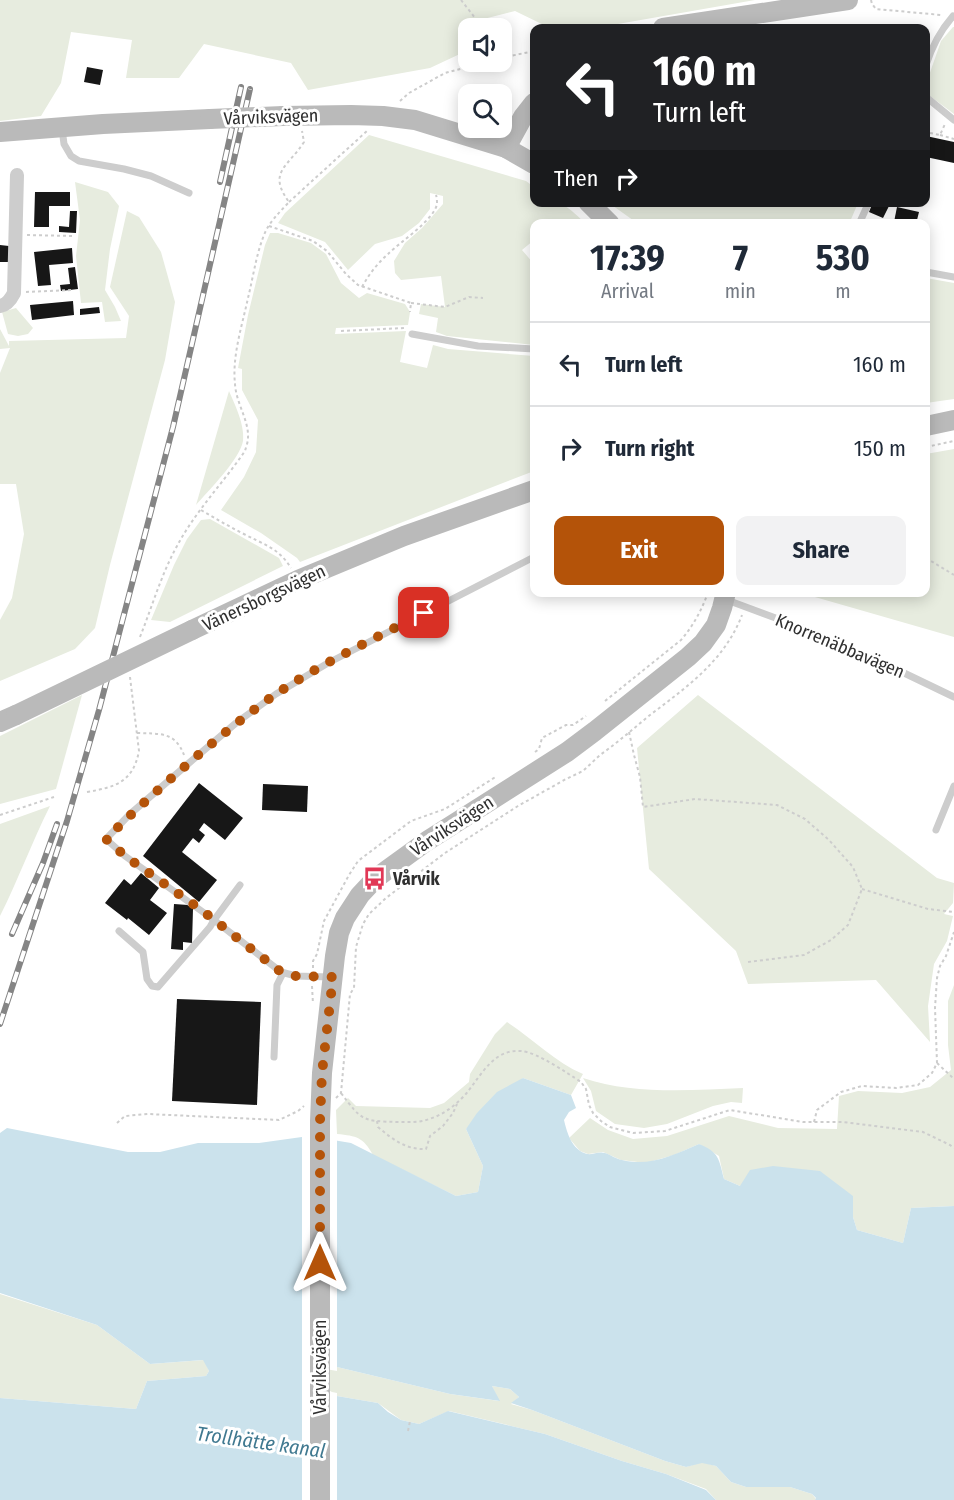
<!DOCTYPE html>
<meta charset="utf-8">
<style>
body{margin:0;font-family:"Fira Sans Condensed",sans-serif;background:#f2f2f3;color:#1f2937;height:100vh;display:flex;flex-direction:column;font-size:22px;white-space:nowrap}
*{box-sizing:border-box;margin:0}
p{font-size:20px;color:#747a83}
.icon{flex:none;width:33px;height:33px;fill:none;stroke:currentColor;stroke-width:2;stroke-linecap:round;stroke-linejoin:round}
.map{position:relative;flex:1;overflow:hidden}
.panel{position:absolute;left:530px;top:219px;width:400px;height:378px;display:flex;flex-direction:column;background:#fff;border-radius:12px;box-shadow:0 3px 15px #0003}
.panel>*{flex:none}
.top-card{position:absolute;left:530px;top:24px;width:400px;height:183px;border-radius:12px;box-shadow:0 3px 15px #0003;background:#202124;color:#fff;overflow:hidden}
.fabs{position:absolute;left:458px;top:18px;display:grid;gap:12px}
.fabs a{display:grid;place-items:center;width:54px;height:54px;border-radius:12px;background:#fff;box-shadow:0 3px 15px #0003;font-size:30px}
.pin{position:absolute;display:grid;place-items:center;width:51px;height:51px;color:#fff;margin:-26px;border-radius:12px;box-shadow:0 3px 9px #0006}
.me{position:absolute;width:66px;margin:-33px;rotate:0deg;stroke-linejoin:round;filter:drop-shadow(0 0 4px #0008)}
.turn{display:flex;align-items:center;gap:21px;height:126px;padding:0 24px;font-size:27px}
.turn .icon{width:78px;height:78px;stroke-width:2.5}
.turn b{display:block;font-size:42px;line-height:51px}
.then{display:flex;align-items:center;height:57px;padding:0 24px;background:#0003;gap:12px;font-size:22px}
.eta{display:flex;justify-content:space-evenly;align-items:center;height:102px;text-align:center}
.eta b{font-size:36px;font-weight:700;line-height:42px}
.cta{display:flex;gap:12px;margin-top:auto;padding:12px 24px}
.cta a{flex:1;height:69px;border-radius:12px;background:#b45309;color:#fff;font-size:24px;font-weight:700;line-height:69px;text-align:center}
.cta a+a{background:#f2f2f3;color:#1f2937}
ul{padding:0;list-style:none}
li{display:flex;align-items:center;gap:18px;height:84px;padding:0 24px;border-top:2px solid #e0e1e3}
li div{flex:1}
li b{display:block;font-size:22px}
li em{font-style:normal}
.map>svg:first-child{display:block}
.green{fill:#e7ecdf}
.water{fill:#cbe2ec}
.pier{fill:#fff}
.building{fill:#171717}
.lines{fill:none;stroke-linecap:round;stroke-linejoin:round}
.path{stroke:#cdcdcd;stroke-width:2;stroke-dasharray:3 3;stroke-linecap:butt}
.lane{stroke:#cdcdcd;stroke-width:7}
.street{stroke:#cdcdcd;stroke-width:14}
.secondary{stroke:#bababa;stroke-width:20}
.rail-casing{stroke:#858585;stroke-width:6}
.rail{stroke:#fff;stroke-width:4;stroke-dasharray:11;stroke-linecap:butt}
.secondary-bridge{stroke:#bababa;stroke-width:20}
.route{stroke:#b45309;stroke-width:10;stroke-dasharray:0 18}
.labels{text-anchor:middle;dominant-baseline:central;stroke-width:6;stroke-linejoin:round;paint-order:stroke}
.street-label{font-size:18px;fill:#303030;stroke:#fff}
.poi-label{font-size:18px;font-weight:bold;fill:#303030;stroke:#fff;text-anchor:start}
.water-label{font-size:20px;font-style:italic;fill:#407990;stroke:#fff}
</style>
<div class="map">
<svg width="954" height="1500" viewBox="0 0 954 1500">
<rect width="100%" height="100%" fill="#fff"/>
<g class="green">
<path d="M 0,0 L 755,0 L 595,28 L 550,28 L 515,11 L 464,24 L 462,53 L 430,68 L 308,90 L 291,63 L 204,44 L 179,78 L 126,78 L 132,40 L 71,32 L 61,83 L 41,116 L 0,121 Z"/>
<path d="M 953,27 L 954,27 L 954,114 L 926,93 L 926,84 L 941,41 Z"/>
<path d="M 369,135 L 526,181 L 534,187 L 534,202 C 563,202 564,203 585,223 L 534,224 L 534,240 L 522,250 L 534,264 L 534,345 L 447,336 L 436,332 L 438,318 L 419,314 L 421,304 L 445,307 L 441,276 L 401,280 L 395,273 L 394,261 L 405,243 L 422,228 L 443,204 L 443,196 L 430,193 L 430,209 L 419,223 L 402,236 L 375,244 L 348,270 L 325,242 L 278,223 L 285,213 Z"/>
<path d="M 75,182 L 108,192 L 119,206 L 110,249 L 105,290 L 115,307 L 121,321 L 105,322 L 102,302 L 81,303 L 76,256 L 80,220 Z"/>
<path d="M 609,203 L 858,203 L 849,224 L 637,223 Z"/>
<path d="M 127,211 L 139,217 L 161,252 L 175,302 L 165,360 L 110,565 L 95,628 L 75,649 L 0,681 L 0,620 L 12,598 L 24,534 L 16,484 L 0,484 L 0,373 L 10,348 L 0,349 L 0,329 L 9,346 L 9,341 L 126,338 L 129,316 L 110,287 Z"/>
<path d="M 270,233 L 278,233 L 311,243 L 326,254 L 341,283 L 359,298 L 367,293 L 405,304 L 410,312 L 408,325 L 336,328 L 335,334 L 406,331 L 400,362 L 427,368 L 433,345 L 448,349 L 534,356 L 534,471 L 300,562 L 297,558 L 261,533 L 221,510 L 244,477 L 256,452 L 258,420 L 242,390 L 242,369 L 238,368 L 248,315 L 265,245 Z"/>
<path d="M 926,278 L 954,283 L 954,399 L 926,403 Z"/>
<path d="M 16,308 L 33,328 L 28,334 L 18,336 L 8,334 L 2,312 Z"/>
<path d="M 229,391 C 235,405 245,425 243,441 C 240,459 209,490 196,505 Z"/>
<path d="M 954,449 L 954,637 L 801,593 L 926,592 L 926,454 Z"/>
<path d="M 210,519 L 279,558 L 283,566 L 170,622 L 151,620 L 174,565 L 187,539 L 201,520 Z"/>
<path d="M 82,695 L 56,789 L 0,804 L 0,736 Z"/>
<path d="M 698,695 L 937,878 L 954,883 L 953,903 L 944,914 L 953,916 L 947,941 L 934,964 L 928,1006 L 930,1042 L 876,980 L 748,984 L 736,951 L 649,869 L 637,748 Z"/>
<path d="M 50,806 C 32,842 18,880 0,916 L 0,824 Z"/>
<path d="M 954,985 L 954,1206 L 911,1208 L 903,1243 L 857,1230 L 853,1217 L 853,1196 L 740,1186 L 724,1179 L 719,1156 L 699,1144 L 674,1155 L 646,1163 L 621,1160 L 603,1152 L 588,1154 L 580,1151 L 569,1138 L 590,1118 L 608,1130 L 633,1139 L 667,1136 L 729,1116 L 778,1128 L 837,1129 L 839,1096 L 858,1091 L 902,1093 L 930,1087 L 951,1070 L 948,1045 L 948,1001 Z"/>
<path d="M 507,1022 C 533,1039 555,1062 583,1074 L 571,1095 L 523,1078 L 466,1129 L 483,1166 L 478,1192 L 456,1196 L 373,1155 C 363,1137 357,1136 337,1134 L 336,1110 L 348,1098 L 356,1106 L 430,1108 L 444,1103 L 469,1082 L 470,1074 L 495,1034 Z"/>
<path d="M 583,1078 C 633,1095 692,1090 743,1088 L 742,1103 L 731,1102 L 713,1106 L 667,1124 L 644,1128 L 615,1124 L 596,1111 L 591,1091 Z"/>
<path d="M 0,1294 L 97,1325 L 150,1364 L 204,1360 L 209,1371 L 206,1376 L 147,1381 L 136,1409 L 0,1398 Z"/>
<path d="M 313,1364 L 337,1367 L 450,1394 L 499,1401 L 492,1386 L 510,1389 L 519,1397 L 511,1404 L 532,1410 L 665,1461 L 686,1467 L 702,1462 L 716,1466 L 731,1482 L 746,1487 L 790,1487 L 812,1494 L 816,1499 L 815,1500 L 716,1500 L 706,1489 L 666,1474 L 622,1461 L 545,1434 L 449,1411 L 419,1424 L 401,1420 L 378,1403 L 331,1395 Z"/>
</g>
<path class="water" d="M 523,1078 L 571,1095 L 576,1108 L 569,1112 L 564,1120 C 567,1133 572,1150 587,1154 C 593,1155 599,1151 605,1153 C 611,1155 616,1159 622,1160 C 649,1167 674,1155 699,1144 C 719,1152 719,1159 724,1179 L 740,1186 L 750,1170 L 773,1166 L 820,1171 L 853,1196 L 853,1217 L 857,1230 L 903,1243 L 911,1208 L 954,1206 L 954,1500 L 815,1500 L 816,1498 L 812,1494 L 790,1487 L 746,1487 L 731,1482 L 716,1466 L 702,1463 L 686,1467 L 665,1461 L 532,1410 L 511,1403 L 519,1397 L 510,1389 L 492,1386 L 500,1401 L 450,1394 L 337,1367 L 313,1364 L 331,1395 L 378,1403 L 388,1412 L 401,1420 L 419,1424 L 448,1411 L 545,1434 L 622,1461 L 666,1474 L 706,1490 L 716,1500 L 0,1500 L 0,1398 L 136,1409 L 147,1381 L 206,1376 L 209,1371 L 203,1360 L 150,1364 L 97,1325 L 0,1293 L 0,1133 L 7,1128 L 128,1152 L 160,1152 L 198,1143 L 259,1143 L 309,1136 L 351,1143 L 456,1196 L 478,1192 L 483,1166 L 466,1129 L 477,1113 L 497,1092 Z"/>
<path class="pier" d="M 309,1133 L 337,1138 L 337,1371 L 314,1367 L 314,1382 L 332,1392 L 337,1393 L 337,1500 L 302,1500 L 302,1134 Z"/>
<g class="building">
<path d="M 87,67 L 103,70 L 100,85 L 84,82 Z"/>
<path d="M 926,136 L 954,142 L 954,163 L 926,157 Z"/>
<path d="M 35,192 L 70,192 L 70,206 L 49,206 L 49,227 L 34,227 Z"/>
<path d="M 873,202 L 886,202 L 885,205 L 889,206 L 883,218 L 869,212 Z"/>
<path d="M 897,207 L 919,212 L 916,224 L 894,222 Z"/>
<path d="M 70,211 L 77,211 L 76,233 L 59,232 L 59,226 L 69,227 Z"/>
<path d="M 0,245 L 9,246 L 9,262 L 0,262 Z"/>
<path d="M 72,248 L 73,263 L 49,265 L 51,285 L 38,286 L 34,252 Z"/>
<path d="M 75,267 L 78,289 L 61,291 L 60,285 L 70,284 L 68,268 Z"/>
<path d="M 73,301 L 74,315 L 32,320 L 30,305 Z"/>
<path d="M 99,307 L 100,313 L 80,315 L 80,309 Z"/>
<path d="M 199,783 L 243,818 L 225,840 L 204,823 L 199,830 L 205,835 L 199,843 L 193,838 L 182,852 L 217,880 L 199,902 L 143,856 Z"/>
<path d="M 263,784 L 308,786 L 307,812 L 262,810 Z"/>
<path d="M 141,873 L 159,888 L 150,900 L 167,913 L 149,935 L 128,918 L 127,920 L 105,903 L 124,879 L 131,885 Z"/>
<path d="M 174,904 L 188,905 L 193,909 L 192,943 L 183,942 L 183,950 L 171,949 Z"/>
<path d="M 177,999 L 261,1002 L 257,1105 L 172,1101 Z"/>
</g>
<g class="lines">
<g class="path">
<path d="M 461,0 L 483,28"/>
<path d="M 871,0 L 872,4 L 876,9 L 941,15"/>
<path d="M 501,58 L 534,51"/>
<path d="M 400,101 L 409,93 L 445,73 L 486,62"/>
<path d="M 930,133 L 940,135 L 945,124"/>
<path d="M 940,135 L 954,139"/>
<path d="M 289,202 L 367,131"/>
<path d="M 908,203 L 908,202"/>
<path d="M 269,226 L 313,241 L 327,251 L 346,274 L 358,285 L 411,303 L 410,312"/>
<path d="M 27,235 L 72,236"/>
<path d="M 362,287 C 369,274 377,264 388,254 C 400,242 434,220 437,204 C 437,201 437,198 436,195"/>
<path d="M 26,292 L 73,290"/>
<path d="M 411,303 L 445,307 L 469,297 L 483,298"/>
<path d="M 341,331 L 404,328"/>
<path d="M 926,447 L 954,441"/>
<path d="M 201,510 C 215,518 228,526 242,533 C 262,544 278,547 291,568"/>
<path d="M 926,558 L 954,575"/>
<path d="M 140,637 C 152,607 161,575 177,546 C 195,512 223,483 245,451 C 246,447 248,442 248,438 C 249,420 236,403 235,384 C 232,356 242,326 248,298 C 253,278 256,255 264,235 C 269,222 279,213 289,202 C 267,172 288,167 304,142 L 302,131"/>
<path d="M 605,701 L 681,640 C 693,626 702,610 708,592"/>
<path d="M 629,732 L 634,755 L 640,777 L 643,807 L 695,799 L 777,805 L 805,819 L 829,840 L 853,867 L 862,889 L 848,925 L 831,940 L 804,955 L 748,962"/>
<path d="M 137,733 C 159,734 175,731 184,755"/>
<path d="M 535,752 L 539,749 L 542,738 L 566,725 L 573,725 L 586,716"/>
<path d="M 87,792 C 116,787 133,782 139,751 L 130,677"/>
<path d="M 0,815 L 54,797"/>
<path d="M 862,889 L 928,909 L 954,912"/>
<path d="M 313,968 L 313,961 L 317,954 L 324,921 L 349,875 L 358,861 L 411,821 L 445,809 L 497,776"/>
<path d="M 312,986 L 313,1004"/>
<path d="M 937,1063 L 954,1079"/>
<path d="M 341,1093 C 362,1121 362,1121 397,1122 C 408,1122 419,1123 429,1119 C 444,1115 460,1102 469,1090 C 483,1072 495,1049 521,1051 C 537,1052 567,1073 581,1082 L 586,1089 L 589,1105 L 593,1113 L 601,1121 L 610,1127 L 633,1133 L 665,1131 L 730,1110 L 803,1122 L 843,1122 L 923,1132 L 950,1145 L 954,1148"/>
<path d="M 336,1098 L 341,1093 L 350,994 L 354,988 L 356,947 L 363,924 L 369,914 L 386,898 L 445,853 L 518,806 L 566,779 L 583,771 L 600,755 C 617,743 633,729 650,715 C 687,687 725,660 742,615"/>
<path d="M 377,1121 L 378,1127 C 392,1139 406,1150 426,1149 L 430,1136 L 443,1126 L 453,1113 L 457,1104"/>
<path d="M 814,1122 L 817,1110 L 841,1092 L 862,1086 L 896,1088 L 918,1085 L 932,1073 L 937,1063 L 935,1008 L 937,978 L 940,966 L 946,956 L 954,932"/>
<path d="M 117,1123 L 125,1116 L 148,1114 L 279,1120 L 298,1111 L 304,1106"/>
<path d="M 408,1431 L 410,1421"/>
</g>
<g class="lane">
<path d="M 926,65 C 932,46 940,31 953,16 L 954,17"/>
<path d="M 926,97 L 954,120"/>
<path d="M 62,129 L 64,144 L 71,156 L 79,161 L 124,169 L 151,176 L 189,193"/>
<path d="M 859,224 L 869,202"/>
<path d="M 926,272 L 954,277"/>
<path d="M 412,334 L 478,346 L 534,349"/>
<path d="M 727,600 L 808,630 L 902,672 L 954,697"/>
<path d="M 936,830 L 954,786"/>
<path d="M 240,885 L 214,920 L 125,856 L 106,839 L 129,815 L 189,763 L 236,723 L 276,694 L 328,663 L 534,557"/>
<path d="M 119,931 L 143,952 L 147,979 L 152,986 L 158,987 L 210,927 L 214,920 L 281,972 L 296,976 L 330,977"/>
<path d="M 274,1057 L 277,985 L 283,973"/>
</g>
<path class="street" d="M 0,306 C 7,305 11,299 14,293 L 17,175"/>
<g class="secondary">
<path d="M 663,28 L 848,0"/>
<path d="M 283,116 L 351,115 L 383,116 L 415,120 L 506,148 L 534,164"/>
<path d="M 0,132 L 103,124 L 210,119"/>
<path d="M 506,148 L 523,117 L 534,103"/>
<path d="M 588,202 L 610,224"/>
<path d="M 926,426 L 954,420"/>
<path d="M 192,630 L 298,580 L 404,536 L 534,490"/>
<path d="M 0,722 L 16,715"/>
<path d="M 320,1500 L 320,1121 L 322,1073 L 335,956 L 339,933 L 345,918 L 360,895 L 375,879 L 387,870 L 427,841 L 567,752 L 595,731 L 688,657 L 703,643 L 716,625 L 722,608 L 726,592"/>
</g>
<defs>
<g id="rail">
<path d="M 220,182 L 241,87"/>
<path d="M 12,934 L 43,863 L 57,824"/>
<path d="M 0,1024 L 67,821 L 99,710 L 173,427 L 250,89"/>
</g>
</defs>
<use href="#rail" class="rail-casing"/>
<use href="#rail" class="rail"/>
<g class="secondary-bridge">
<path d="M 210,119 L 283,116"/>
<path d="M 16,715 L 192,630"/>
</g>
</g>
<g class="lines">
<path class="route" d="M 320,1263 L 320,1121 L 322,1073 L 333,977 L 296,976 L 281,972 L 200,909 L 125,856 L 106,839 C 137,808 170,779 204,750 C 227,731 251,711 276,694 C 322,663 374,639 424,613"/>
</g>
<defs>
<symbol id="bus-bare" viewBox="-9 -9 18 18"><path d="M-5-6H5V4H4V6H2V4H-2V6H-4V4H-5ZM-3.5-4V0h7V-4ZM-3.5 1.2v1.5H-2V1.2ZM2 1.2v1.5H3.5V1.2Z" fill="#e13856" stroke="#fff" stroke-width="2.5" paint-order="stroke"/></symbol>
</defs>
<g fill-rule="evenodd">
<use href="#bus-bare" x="358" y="862" width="33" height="33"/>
</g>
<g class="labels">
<g class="street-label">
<text transform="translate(271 117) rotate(-2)">Vårviksvägen</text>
<text transform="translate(264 598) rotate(-25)">Vänersborgsvägen</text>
<text transform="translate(840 646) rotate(23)">Knorrenäbbavägen</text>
<text transform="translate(452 826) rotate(-33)">Vårviksvägen</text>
<text transform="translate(320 1367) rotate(-90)">Vårviksvägen</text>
</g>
<g class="poi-label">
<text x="393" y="879">Vårvik</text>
</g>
<g class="water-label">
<text transform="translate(261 1442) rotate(8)">Trollhätte kanal</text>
</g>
</g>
</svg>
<div class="fabs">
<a><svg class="icon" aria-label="sound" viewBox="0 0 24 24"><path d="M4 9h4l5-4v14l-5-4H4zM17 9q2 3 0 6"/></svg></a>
<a><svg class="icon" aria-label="search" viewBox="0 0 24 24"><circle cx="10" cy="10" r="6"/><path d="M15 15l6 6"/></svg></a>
</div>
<div class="pin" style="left:424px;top:613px;background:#d93025"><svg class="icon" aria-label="arrive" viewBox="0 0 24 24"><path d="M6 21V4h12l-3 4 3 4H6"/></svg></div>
<svg class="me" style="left:320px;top:1263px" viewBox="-20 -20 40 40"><path d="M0-17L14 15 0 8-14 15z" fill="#b45309" stroke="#fff" stroke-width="4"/></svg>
<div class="top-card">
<div class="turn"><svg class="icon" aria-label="left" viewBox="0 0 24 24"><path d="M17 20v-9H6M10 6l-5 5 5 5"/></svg><div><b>160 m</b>Turn left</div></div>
<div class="then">Then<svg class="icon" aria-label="right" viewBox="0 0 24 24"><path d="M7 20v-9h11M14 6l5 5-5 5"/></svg></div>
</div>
<section class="panel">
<div class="eta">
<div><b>17:39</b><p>Arrival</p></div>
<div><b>7</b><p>min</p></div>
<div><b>530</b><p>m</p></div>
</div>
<ul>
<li><svg class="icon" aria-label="left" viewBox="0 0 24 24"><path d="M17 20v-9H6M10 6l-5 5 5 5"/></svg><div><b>Turn left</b></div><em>160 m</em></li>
<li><svg class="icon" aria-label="right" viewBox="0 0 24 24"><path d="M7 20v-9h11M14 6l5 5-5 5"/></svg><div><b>Turn right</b></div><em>150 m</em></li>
</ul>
<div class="cta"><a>Exit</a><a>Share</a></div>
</section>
</div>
